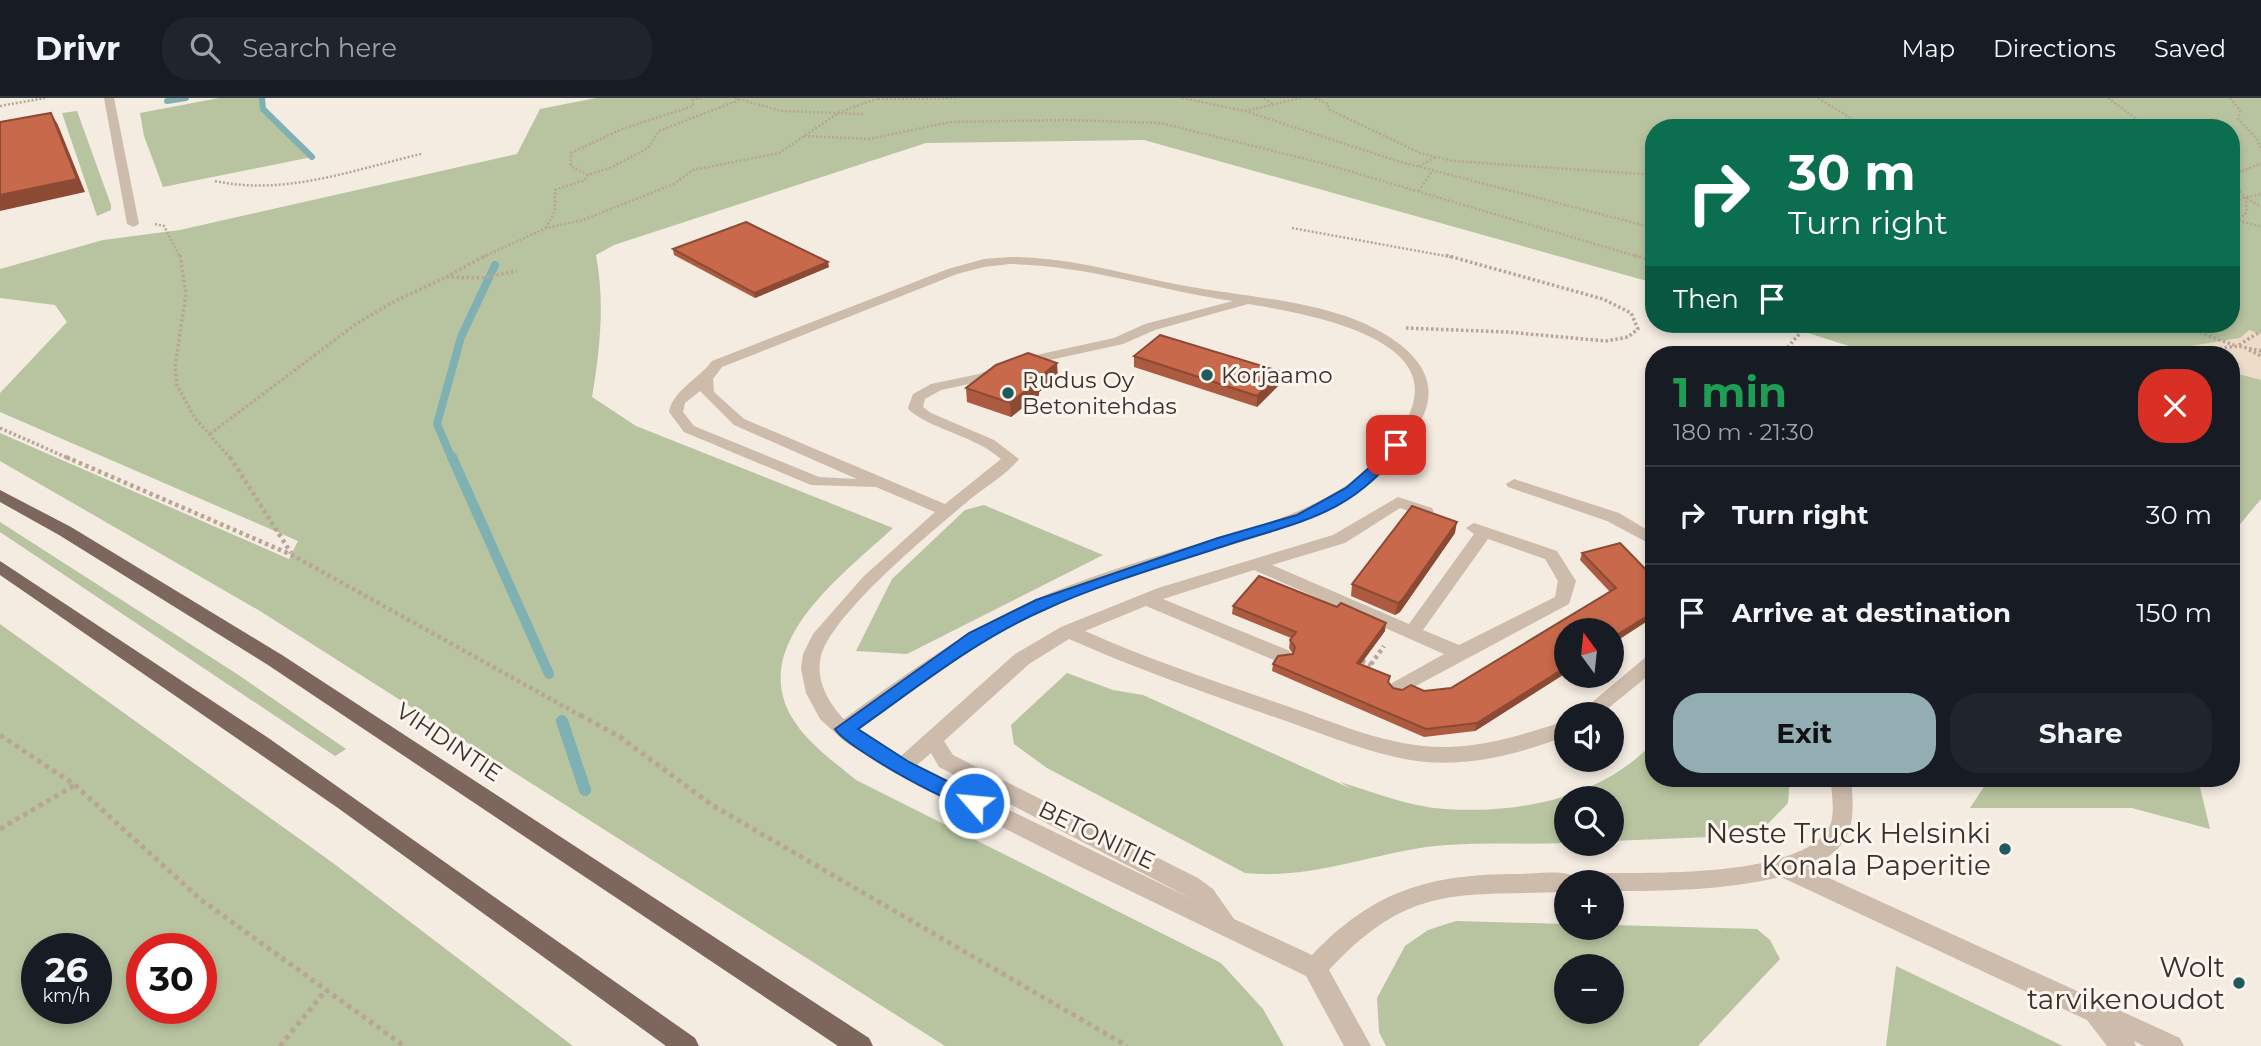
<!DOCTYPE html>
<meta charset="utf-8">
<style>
body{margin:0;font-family:Montserrat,sans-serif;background:#20242c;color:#f1f3f6;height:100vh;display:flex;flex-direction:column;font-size:26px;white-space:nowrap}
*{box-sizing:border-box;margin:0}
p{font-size:23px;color:#9ea1a6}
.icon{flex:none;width:38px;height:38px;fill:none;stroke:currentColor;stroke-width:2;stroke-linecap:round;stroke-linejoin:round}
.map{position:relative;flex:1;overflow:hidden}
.panel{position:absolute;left:1645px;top:248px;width:595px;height:441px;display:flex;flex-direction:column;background:#171b24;border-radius:28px;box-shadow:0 4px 10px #0003}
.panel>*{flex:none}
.hud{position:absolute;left:1645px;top:21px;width:595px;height:214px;border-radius:28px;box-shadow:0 4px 10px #0003;background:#0b6e4f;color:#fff;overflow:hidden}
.needle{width:46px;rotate:345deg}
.controls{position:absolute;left:1554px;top:520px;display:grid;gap:14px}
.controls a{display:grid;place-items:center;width:70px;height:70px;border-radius:50%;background:#171b24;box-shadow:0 4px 10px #0003;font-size:35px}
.speed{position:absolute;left:21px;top:835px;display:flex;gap:14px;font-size:35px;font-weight:700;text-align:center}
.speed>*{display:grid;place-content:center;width:91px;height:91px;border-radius:50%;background:#171b24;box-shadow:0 4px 10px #0003;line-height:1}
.speed small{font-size:18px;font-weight:400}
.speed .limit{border:10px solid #d22;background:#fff;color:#111}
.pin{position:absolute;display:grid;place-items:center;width:60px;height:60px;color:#fff;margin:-30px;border-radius:14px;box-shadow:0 4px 10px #0006}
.me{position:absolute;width:77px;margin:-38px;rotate:297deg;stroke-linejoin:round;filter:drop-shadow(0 0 5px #0008)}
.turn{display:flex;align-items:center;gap:24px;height:147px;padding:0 28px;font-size:32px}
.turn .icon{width:91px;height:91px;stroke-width:2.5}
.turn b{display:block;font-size:49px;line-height:60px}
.then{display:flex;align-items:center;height:66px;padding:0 28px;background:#0003;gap:14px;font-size:26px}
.round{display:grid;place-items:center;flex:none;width:74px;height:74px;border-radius:28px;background:#20242c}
.headline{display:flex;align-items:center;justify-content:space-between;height:119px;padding:0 28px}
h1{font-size:42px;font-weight:700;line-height:52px;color:#1e9e55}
.primary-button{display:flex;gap:14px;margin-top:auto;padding:14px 28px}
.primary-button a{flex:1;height:80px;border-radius:28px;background:#92aeb2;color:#111;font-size:28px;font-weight:700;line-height:80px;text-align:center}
.primary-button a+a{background:#20242c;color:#f1f3f6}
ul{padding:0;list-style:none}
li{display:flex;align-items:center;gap:21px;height:98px;padding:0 28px;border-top:2px solid #363941}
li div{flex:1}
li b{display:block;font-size:26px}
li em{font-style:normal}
header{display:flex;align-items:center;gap:42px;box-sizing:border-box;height:98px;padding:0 35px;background:#171b24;border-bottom:2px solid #363941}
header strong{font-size:33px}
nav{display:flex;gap:38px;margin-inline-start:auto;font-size:24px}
.search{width:490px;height:63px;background:#20242c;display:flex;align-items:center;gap:18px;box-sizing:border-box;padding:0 24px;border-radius:28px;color:#9ea1a6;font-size:26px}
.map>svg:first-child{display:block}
.green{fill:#b8c4a0;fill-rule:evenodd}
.plaza{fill:#ecdcc8}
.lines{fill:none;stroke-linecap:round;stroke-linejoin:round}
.stream-far3{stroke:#7fb0b2;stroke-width:6}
.stream-far2{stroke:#7fb0b2;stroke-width:8}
.stream-far1{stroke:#7fb0b2;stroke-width:10}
.stream{stroke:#7fb0b2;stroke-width:12}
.path-far3{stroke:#b9a596;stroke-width:2.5;stroke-dasharray:2 2;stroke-linecap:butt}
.path-far2{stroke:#b9a596;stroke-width:3.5;stroke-dasharray:2.5 2.5;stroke-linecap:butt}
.path-far1{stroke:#b9a596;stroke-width:4.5;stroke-dasharray:3.5 3.5;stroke-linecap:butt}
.path{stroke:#b9a596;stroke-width:5;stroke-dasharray:4.5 4.5;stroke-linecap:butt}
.minor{fill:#cdbbac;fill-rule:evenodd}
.major{fill:#7d675c;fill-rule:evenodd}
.wall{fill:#ac5a40}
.shaded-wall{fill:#8c4a34}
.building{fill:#c8694b;stroke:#8c4a34;stroke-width:2}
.route{fill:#1a73e8;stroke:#114b97;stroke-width:2}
.poi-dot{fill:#1f5a5e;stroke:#fbf5ee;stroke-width:2.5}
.labels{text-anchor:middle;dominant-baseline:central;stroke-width:6;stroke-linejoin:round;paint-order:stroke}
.poi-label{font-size:23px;fill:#3b302b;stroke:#fbf5ee;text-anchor:start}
.street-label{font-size:23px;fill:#3b302b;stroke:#fbf5ee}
.near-poi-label{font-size:28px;fill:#3b302b;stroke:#fbf5ee;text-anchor:end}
</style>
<header>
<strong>Drivr</strong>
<div class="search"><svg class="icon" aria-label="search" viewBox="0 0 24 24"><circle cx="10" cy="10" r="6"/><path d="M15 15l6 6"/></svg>Search here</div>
<nav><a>Map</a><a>Directions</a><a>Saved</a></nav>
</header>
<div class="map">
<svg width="2261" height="948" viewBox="0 0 2261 948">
<rect width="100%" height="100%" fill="#f4ebe1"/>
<g class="green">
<path d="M 219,0 L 262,0 L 263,11 L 312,59 L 163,89 L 144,38 L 140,15 Z"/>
<path d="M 596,0 L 2261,0 L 2261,401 L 2231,437 L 2231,257 L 1877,257 L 1780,226 L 2231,226 L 2231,30 L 1654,30 L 1654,185 L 1144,42 L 926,45 L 614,147 L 596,157 C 605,205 600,251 592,299 L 636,328 L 893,430 C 846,474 749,544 791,618 C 806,644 833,663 856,682 L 1221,865 L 1263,911 L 1284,948 L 945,948 L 260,513 L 0,363 L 0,335 L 289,461 L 298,443 L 0,314 L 0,295 L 67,224 L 55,207 L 0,200 L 0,171 L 103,142 L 180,132 L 517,56 L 540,11 Z"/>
<path d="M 77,13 L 111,107 L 111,112 L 97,118 L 62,15 Z"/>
<path d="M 984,407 L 1103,457 L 907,556 L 856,553 L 892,481 L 965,412 Z"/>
<path d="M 0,424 L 237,576 L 346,651 L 335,658 L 0,434 Z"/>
<path d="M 0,526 L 333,765 L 573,948 L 0,948 ZM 37,850 L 96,850 L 96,910 L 37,910 ZM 142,850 L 201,850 L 201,910 L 142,910 Z"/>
<path d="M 1067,575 L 1113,592 L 1143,597 L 1352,691 L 1340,684 C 1374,694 1409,709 1445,711 C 1520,716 1601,700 1654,644 L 1654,681 L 1790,681 L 1788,705 L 1762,732 L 1734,738 L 1612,743 L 1612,700 L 1566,700 L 1566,745 C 1519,747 1468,743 1420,750 C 1359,760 1308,781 1245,775 L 1047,670 L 1014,646 L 1011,627 Z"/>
<path d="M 1989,681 L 2198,681 L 2210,731 L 2132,710 L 1970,710 Z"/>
<path d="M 1456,823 L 1566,826 L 1566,830 L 1612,827 L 1757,831 L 1770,842 L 1780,861 L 1698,948 L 1386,948 L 1379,934 L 1377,900 L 1405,848 L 1428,832 ZM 1566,868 L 1612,868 L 1612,914 L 1566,914 Z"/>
<path d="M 1896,868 L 2063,948 L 1886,948 Z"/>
</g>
<path class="plaza" d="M 2249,232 L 2261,236 L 2261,282 L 2231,274 L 2231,257 L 2203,257 L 2184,249 L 2240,240 Z"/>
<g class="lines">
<g class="stream-far3">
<path d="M 262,0 L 263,11 L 312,59"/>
<path d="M 167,3 L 186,0"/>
</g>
<path class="stream-far2" d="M 452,361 L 437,326 L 461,239 L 495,167"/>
<path class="stream-far1" d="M 452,359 L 549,576"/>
<path class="stream" d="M 562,623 L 585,692"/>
<g class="path-far3">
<path d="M 735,0 L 782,13 L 864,16"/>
<path d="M 1182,0 L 1245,13 L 1301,0"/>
<path d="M 1264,0 L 1274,7"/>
<path d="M 1315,0 L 1328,6 L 1328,11 L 1420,55 L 1453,63 L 1654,77"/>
<path d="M 1818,0 L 1867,30"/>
<path d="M 2108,0 L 2149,30"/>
<path d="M 2230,0 L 2240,12 L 2238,21 L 2257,41 L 2261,51"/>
<path d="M 878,1 L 958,0"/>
<path d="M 0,8 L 45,0"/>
<path d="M 1245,13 L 1397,63 L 1654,130"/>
<path d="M 804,38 L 869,41 L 950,24 L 1068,22 L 1161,25 L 1322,65 L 1639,159"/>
<path d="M 1419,68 L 1436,59"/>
<path d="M 2231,72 L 2242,73"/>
<path d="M 588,77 L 571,68 L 571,55 L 622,31 L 693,8 L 693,2 L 701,0"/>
<path d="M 2231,78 L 2261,65"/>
<path d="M 215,83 C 286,98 352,72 421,56"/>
<path d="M 2231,85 L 2246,100 L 2247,114 L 2238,122"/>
<path d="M 1419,93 L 1432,73"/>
<path d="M 2247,100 L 2261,109"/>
<path d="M 2231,103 L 2261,96"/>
<path d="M 2231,120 L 2261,129"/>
<path d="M 155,126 L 164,128 L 180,159"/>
<path d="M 546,130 L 555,113 L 555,92 L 585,82 L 588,77 L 612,69 L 648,50 L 659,33 L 739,2"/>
<path d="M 1292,130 L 1451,159"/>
<path d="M 483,159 L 546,130 L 583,122 L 674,86 L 693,72 L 779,55 L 840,14 L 879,0"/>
</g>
<g class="path-far2">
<path d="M 180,157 L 186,196 L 175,269 L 177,287 L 194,319 L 231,361"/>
<path d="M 1634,157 L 1654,163"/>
<path d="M 446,179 L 487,157"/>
<path d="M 2176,226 L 2234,247"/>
<path d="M 1406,230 L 1507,234 L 1606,243 L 1628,239 L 1638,231 L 1631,215 L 1603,201 L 1445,157"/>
<path d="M 2239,247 L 2261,233"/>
<path d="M 2249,252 L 2261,258"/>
<path d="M 1781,257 L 1801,234"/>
<path d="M 2170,257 L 2238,248 L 2261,253"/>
<path d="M 0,330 L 70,361"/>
<path d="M 210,336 L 356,226 L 395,203 L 446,179 L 481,180 L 517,173"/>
</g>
<g class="path-far1">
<path d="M 66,359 L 292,457 L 583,619"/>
<path d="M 230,359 L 291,455"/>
<path d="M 1362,563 L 1371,567"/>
<path d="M 1367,572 L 1384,548"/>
</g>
<g class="path">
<path d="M 580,617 L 620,639 L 712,707 L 1127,948"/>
<path d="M 0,637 L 75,687 L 200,801 L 404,948"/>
<path d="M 0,731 L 75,687"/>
<path d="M 280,948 L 326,892"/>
</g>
<g class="minor">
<path d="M 104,0 L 114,0 L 139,126 L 133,129 L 127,126 Z"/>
<path d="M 1010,159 C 1071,159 1126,177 1186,188 C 1250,200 1336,203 1391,240 C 1418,258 1438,283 1424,316 C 1385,410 1279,432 1192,459 C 1144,473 1097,489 1051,509 C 994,533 943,568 894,605 C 882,613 866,623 859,633 L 901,658 L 1015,556 L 1061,529 L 1158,490 L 1333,437 L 1398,399 L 1432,410 L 1434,414 L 1426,419 L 1400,410 L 1345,445 L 1272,467 L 1409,526 L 1474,436 L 1466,430 L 1474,425 L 1557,453 L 1576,483 L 1569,506 L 1399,597 L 1392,595 L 1389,590 L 1392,585 L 1444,556 L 1254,472 L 1163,501 L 1290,553 L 1292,558 L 1290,563 L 1276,563 L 1146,508 L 1085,533 C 1150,562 1217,584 1284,607 C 1336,625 1391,650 1447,649 C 1489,648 1527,635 1566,623 L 1566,638 C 1523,655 1473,668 1426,664 C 1377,659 1329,638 1283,622 C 1211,597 1139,572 1069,541 L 1029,566 L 944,643 L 953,657 L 1198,780 L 1213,791 L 1234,821 L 1312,857 C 1374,792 1430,776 1518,776 C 1534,776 1556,772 1571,777 L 1579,775 C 1636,774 1791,782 1827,733 C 1837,720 1831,696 1831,681 L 1851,681 C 1856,727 1852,751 1807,770 L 2180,940 L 2184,948 L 2144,948 L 2134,943 L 2136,948 L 2107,948 L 2087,922 L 1781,779 C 1725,792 1669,793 1612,793 L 1612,784 L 1566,784 L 1566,794 C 1457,798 1410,785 1329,872 L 1371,948 L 1344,948 L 1306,878 L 1083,770 L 895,675 L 844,643 L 820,621 L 806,595 L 801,571 L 803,556 L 813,536 L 863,479 L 935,414 L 876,389 L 811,387 L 684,334 L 669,314 C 673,292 699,281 712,263 L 948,171 L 984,161 ZM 1010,166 C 1086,167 1158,192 1233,203 L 1145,226 L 1114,240 L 1009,263 L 979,276 L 931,286 L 913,296 L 908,310 L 910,313 C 938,334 975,338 1001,361 L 945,406 L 744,321 L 714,294 L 713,281 L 722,269 L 957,176 L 984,169 ZM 1248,206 C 1292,213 1417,233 1415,293 C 1414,312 1403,331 1392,345 C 1337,415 1247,430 1167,455 C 1121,469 1076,483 1032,503 C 964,534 904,577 844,621 C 828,605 815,581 821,558 C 832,515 937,429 973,399 C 988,387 1007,376 1019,361 L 994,342 L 931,315 L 923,309 L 925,301 L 941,292 L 988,282 L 1018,269 L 1123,246 L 1155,232 ZM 700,293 L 734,327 L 857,381 L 819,379 L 694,328 L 683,314 L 685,305 ZM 1488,441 L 1545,461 L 1558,483 L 1555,499 L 1459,547 L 1423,532 ZM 931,655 L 939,669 L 1192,801 L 917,667 Z"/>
<path d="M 1514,381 L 1619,415 L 1654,436 L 1654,448 L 1607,423 L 1508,389 L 1506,386 Z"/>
<path d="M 1654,556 L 1654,573 L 1601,616 L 1578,616 L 1647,558 Z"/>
</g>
<g class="major">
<path d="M 0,392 L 71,429 L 282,557 L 869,940 L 873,948 L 838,948 L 268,567 L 59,437 L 0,404 Z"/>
<path d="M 0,463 L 267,639 L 695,940 L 699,948 L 666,948 L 338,710 L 0,477 Z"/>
</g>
</g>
<g class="wall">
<path d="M 673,151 L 829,169 L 755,200 L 674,157 Z"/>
<path d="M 1134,258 L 1282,274 L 1281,285 L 1257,309 L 1134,269 Z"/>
<path d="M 1058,279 L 1039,294 L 1039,297 L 1011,319 L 967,304 L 966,290 Z"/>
<path d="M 1455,435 L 1400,514 L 1395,517 L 1351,498 L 1352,486 Z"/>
<path d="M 1582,455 L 1649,522 L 1475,633 L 1424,639 L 1272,573 L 1273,566 L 1293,556 L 1289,550 L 1290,542 L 1291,540 L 1232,516 L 1233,508 L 1385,533 L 1361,566 L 1389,585 L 1393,590 L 1402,592 L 1424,593 L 1451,590 L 1610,494 L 1580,462 Z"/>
</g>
<g class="shaded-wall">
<path d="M 51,15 L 58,27 L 85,94 L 0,113 L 0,97 Z"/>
<path d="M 828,164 L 829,169 L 755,200 L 754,195 Z"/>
<path d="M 1057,265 L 1058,279 L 1039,294 L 1039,297 L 1011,319 L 1010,305 L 1036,282 Z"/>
<path d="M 1282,274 L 1281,285 L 1257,309 L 1257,298 Z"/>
<path d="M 1457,424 L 1455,435 L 1400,514 L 1395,517 L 1398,505 Z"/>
<path d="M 1652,515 L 1649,522 L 1612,546 L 1612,540 Z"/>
<path d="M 1386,525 L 1385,533 L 1356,572 L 1357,565 Z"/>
<path d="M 1566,569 L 1566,575 L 1475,633 L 1477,625 Z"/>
</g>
<g class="building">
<path d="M 51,15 L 77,81 L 0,97 L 0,24 Z"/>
<path d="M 746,124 L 828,164 L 754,195 L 673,151 Z"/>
<path d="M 1160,237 L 1282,274 L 1257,298 L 1134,258 Z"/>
<path d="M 1028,255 L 1057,265 L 1036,282 L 1038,283 L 1010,305 L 966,290 L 996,267 Z"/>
<path d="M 1412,408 L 1457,424 L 1402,502 L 1398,505 L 1352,486 Z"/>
<path d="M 1620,445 L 1654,480 L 1654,505 L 1652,515 L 1612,540 L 1612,532 L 1566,532 L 1566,569 L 1477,625 L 1426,631 L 1273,566 L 1278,558 L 1293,556 L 1295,549 L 1290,542 L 1296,534 L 1233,508 L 1259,478 L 1337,509 L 1341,505 L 1386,525 L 1357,565 L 1390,578 L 1388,584 L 1393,590 L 1402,592 L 1411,587 L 1424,593 L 1451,590 L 1616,490 L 1582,455 Z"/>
</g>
<path class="route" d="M 1396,343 L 1403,347 C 1355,416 1301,423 1227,447 C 1170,466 1100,486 1046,511 C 977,541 919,588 858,631 L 909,664 L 981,700 L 984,705 L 981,711 C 964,716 845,649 835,631 L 969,535 L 1036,502 L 1218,440 L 1297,417 L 1346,390 L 1379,361 L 1391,344 Z"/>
<g class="poi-dot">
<circle cx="1207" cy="277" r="7"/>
<circle cx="1008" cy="295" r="7"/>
<circle cx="2005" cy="751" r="7"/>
<circle cx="2239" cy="885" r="7"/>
</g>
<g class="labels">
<g class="poi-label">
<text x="1221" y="277">Korjaamo</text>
<text x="1022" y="282">Rudus Oy<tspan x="1022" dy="26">Betonitehdas</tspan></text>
</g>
<g class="street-label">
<text transform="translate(449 644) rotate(34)">VIHDINTIE</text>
<text transform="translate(1097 737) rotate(26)">BETONITIE</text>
</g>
<g class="near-poi-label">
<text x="1991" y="735">Neste Truck Helsinki<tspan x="1991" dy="32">Konala Paperitie</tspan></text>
<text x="2225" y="869">Wolt<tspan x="2225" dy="32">tarvikenoudot</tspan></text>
</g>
</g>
</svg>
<div class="controls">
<a><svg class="needle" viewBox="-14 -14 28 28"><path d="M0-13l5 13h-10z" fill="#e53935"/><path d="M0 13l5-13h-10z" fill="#9ea1a6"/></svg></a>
<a><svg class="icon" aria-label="sound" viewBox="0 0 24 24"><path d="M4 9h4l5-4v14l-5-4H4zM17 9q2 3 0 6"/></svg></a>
<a><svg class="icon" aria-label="search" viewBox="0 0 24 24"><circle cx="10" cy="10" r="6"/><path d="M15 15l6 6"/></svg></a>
<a>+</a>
<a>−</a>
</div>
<div class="speed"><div>26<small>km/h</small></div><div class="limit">30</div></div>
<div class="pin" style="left:1396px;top:347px;background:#d93025"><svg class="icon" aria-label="arrive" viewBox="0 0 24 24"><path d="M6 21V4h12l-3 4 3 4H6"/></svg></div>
<svg class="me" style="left:974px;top:705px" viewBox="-20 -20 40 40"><circle r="17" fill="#1a73e8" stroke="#fff" stroke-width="3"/><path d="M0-11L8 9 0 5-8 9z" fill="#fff"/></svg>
<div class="hud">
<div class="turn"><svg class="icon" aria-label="right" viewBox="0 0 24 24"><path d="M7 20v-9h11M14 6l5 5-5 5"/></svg><div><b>30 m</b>Turn right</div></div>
<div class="then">Then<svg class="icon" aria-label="arrive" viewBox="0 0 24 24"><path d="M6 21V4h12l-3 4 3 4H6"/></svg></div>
</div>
<section class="panel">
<div class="headline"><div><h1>1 min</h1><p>180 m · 21:30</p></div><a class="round" style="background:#d93025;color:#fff"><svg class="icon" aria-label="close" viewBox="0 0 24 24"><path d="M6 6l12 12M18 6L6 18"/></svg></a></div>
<ul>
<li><svg class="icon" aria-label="right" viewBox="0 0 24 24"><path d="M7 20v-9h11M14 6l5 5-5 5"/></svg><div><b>Turn right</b></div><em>30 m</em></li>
<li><svg class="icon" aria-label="arrive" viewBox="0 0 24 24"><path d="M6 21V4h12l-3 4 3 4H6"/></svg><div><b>Arrive at destination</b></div><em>150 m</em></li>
</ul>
<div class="primary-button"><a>Exit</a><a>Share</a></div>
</section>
</div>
